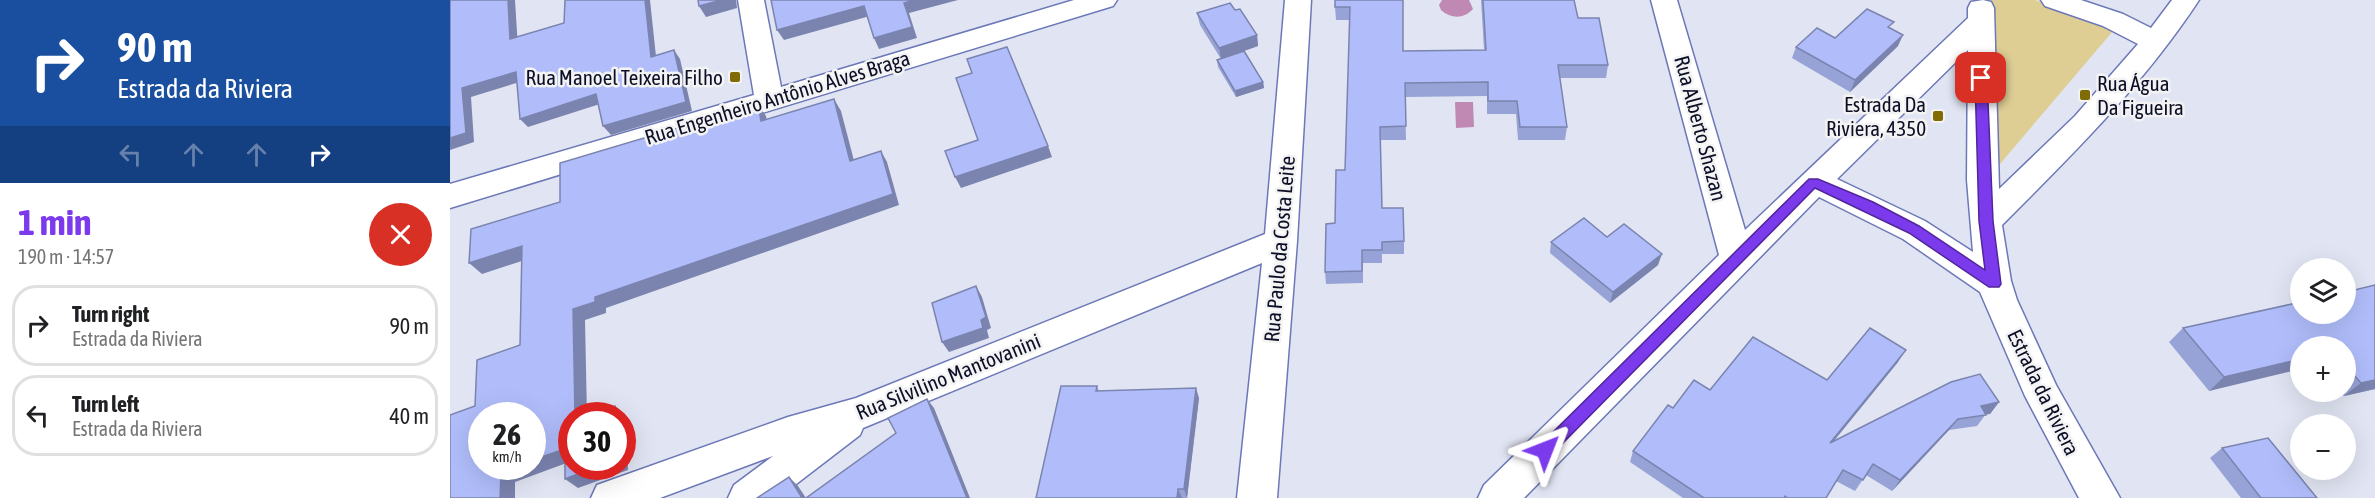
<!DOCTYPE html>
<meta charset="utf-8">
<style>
body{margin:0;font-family:"Asap Condensed",sans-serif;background:#f6f6f6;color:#202124;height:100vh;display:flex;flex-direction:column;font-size:22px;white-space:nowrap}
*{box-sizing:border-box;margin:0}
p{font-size:20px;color:#757577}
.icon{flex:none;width:33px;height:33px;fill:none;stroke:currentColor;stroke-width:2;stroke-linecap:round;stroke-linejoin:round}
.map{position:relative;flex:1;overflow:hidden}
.panel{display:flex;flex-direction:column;background:#fff;width:450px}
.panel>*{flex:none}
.banner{background:#1a4fa0;color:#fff;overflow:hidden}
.tools{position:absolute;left:1840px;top:258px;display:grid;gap:12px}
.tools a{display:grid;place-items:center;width:66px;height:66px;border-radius:50%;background:#fff;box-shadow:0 6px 24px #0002;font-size:30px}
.speed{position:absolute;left:18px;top:402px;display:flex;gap:12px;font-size:30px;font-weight:700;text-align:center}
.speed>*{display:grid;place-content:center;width:78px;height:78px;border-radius:50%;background:#fff;box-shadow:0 6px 24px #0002;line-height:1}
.speed small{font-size:15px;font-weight:400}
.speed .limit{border:9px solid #d22;background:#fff;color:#111}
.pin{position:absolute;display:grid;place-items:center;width:51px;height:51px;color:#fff;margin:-26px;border-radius:12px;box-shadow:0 3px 9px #0006}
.me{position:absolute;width:66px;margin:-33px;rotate:45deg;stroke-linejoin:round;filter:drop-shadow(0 0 4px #0008)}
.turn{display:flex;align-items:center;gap:21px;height:126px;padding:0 18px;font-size:27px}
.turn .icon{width:78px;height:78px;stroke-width:2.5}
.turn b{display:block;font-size:42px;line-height:51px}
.lanes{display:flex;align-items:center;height:57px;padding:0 18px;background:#0003;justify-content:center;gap:30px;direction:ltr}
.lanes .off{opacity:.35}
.round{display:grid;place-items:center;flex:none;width:63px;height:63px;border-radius:32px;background:#f6f6f6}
.headline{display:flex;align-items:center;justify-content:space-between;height:102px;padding:0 18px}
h1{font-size:36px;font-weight:700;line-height:45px;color:#7c3aed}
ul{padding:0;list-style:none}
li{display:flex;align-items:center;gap:18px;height:81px;margin:0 12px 9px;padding:0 6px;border:3px solid #e0e0e0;border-radius:24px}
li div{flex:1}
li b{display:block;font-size:22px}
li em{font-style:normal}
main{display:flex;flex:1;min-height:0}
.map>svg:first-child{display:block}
.green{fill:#dece94}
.water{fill:#c089b3}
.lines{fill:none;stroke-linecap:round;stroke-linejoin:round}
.minor-casing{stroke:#6c78b7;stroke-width:3}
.minor{fill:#fff;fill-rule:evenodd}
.wall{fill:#97a3d7}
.shaded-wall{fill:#7b84af}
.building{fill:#b0bdfa;stroke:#7b84af;stroke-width:1.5}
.route{fill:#7c3aed;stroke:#51269a;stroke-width:1.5}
.poi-dot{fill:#816b05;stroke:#f3f3f3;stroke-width:2}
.labels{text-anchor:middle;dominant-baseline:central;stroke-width:5;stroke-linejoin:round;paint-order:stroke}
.poi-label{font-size:21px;fill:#0c0f27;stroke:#f3f3f3;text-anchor:end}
.street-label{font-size:21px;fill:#0c0f27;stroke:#f3f3f3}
</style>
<main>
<section class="panel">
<div class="banner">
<div class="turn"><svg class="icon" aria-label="right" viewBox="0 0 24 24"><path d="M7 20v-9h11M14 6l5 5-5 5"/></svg><div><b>90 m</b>Estrada da Riviera</div></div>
<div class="lanes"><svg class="icon off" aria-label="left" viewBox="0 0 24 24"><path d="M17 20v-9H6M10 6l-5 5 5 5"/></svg><svg class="icon off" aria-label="ahead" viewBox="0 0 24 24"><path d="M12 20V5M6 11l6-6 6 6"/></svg><svg class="icon off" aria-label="ahead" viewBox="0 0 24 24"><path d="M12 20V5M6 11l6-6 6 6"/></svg><svg class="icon" aria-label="right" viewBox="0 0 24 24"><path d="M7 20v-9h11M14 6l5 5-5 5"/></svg></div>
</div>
<div class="headline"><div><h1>1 min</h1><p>190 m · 14:57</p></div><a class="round" style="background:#d93025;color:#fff"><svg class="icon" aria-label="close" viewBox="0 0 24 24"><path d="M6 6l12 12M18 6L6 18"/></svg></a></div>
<ul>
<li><svg class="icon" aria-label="right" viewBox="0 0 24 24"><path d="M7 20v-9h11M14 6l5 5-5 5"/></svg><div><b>Turn right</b><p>Estrada da Riviera</p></div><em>90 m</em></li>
<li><svg class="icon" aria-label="left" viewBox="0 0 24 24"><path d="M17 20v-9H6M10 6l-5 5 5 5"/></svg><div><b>Turn left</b><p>Estrada da Riviera</p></div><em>40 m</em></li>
</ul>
</section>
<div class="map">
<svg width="1925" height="498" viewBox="0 0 1925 498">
<rect width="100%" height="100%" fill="#e1e5f3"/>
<path class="green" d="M 1541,0 L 1585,0 L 1621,11 L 1663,31 L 1544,171 Z"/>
<g class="water">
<path d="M 992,0 L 1019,0 L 1023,9 C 1014,19 1001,19 991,10 L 989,5 Z"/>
<path d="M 1005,102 L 1023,102 L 1024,127 L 1006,128 Z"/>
</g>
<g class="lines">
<defs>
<g id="minor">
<path d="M 288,0 L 314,0 L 331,87 L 624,0 L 667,0 L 663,6 L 0,208 L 0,184 L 304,95 Z"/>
<path d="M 835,0 L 861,0 L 847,241 L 827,498 L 787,498 L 812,263 L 413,428 L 410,435 L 328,498 L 278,498 L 284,485 L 323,456 L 210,498 L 141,498 L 147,485 L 338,417 L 406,398 L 815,234 Z"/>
<path d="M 1201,0 L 1227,0 L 1295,230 L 1518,18 L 1518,8 L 1521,2 L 1533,0 L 1541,2 L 1544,8 L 1549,189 L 1625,116 L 1688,44 L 1653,26 L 1595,6 L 1591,0 L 1631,0 L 1673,14 L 1701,28 L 1722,0 L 1749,0 C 1694,84 1623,154 1552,225 L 1561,281 L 1567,300 L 1606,385 L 1670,498 L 1629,498 L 1575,396 L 1530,292 L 1453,239 L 1369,197 L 1074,498 L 1028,498 L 1034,485 L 1269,255 ZM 1518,50 L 1517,180 L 1523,252 L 1475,221 L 1387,179 Z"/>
</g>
</defs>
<use href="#minor" class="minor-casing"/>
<use href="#minor" class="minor"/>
</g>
<g class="wall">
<path d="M 953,0 L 953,51 L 1034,50 L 1031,0 L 1124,0 L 1128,18 L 1158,65 L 1156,78 L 1110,78 L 1117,127 L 1115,140 L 1068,140 L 1066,114 L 1037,114 L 1037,96 L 955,97 L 956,140 L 930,140 L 932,208 L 954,241 L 954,254 L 932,254 L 932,263 L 913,263 L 913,283 L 876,284 L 875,272 L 885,223 L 895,170 L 900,20 L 886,20 L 885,7 Z"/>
<path d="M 785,10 L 807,35 L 808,46 L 791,52 L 813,82 L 814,88 L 786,97 L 768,67 L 767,60 L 771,59 L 750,25 L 747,13 Z"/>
<path d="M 1440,29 L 1448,46 L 1400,92 L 1342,58 L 1346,47 L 1385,38 Z"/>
<path d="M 1157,237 L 1208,265 L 1160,303 L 1100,253 L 1101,242 Z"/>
<path d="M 1925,285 L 1925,389 L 1894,396 L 1889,392 L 1896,392 L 1896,346 L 1759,391 L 1719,342 L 1733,328 Z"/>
<path d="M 1448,362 L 1384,441 L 1549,402 L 1540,414 L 1536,414 L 1527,426 L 1499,430 L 1442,491 L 1416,475 L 1405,491 L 1386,481 L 1376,498 L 1233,498 L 1180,462 L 1183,451 L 1223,408 L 1260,390 L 1377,380 Z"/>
<path d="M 647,386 L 649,391 L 749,398 L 737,498 L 586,498 Z"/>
<path d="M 1772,448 L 1867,498 L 1791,498 L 1760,458 Z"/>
</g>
<g class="shaded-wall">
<path d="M 58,0 L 65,0 L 68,48 L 60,39 Z"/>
<path d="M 195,0 L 200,0 L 207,66 L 201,57 Z"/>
<path d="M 272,0 L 286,0 L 287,8 L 256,17 L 249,6 Z"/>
<path d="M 464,0 L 508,0 L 459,13 L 467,38 L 429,49 L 424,38 L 454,3 Z"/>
<path d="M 414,6 L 420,16 L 334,40 L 327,30 Z"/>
<path d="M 807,35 L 808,46 L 771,59 L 769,48 Z"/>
<path d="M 1453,35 L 1448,46 L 1400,92 L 1405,80 Z"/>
<path d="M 224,50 L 230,59 L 242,111 L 161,135 L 153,126 Z"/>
<path d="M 66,72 L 73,81 L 21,97 L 24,142 L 0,150 L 0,138 L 12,88 Z"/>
<path d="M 813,82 L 814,88 L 786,97 L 785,91 Z"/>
<path d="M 146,94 L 153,103 L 78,127 L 70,119 Z"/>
<path d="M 384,99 L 391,111 L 407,172 L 400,161 Z"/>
<path d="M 308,104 L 316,116 L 319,133 L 311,121 Z"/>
<path d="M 598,146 L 602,157 L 511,188 L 505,177 Z"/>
<path d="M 431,151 L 437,162 L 449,205 L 156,308 L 156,313 L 135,320 L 137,416 L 125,416 L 123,309 L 145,297 Z"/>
<path d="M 72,246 L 84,257 L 32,274 L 19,263 Z"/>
<path d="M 1212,254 L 1208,265 L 1160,303 L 1163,292 Z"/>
<path d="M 526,286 L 532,297 L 541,328 L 537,330 L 539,338 L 499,352 L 492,342 L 531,320 Z"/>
<path d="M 1456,350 L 1448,362 L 1373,454 L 1380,443 Z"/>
<path d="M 1851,359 L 1851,369 L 1759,391 L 1774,377 Z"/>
<path d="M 1925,380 L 1925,389 L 1894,396 L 1911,383 Z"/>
<path d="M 746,388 L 749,398 L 737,498 L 734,489 Z"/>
<path d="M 477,399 L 484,408 L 520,498 L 517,498 Z"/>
<path d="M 1549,402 L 1540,414 L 1522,417 L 1531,406 Z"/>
<path d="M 165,406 L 176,416 L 178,470 L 128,488 L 115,479 L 148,466 L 172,466 L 172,416 L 165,416 Z"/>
<path d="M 1508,419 L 1499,430 L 1442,491 L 1450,480 Z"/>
<path d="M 115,449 L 122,461 L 65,482 L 65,498 L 50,498 L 51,472 L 65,466 L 82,466 L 82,460 Z"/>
<path d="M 339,477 L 348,486 L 356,498 L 352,498 Z"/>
<path d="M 728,489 L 732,498 L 727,498 Z"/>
</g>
<g class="building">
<path d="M 0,0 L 58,0 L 60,39 L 114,23 L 115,0 L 195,0 L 201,57 L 224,50 L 236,102 L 153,126 L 146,94 L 70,119 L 66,72 L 12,88 L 16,133 L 0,138 Z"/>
<path d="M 248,0 L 272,0 L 249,6 Z"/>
<path d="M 321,0 L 464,0 L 454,3 L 462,27 L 424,38 L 414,6 L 327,30 Z"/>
<path d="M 885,0 L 953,0 L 953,51 L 1036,50 L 1033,0 L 1124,0 L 1128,18 L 1149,18 L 1158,65 L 1108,65 L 1117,127 L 1070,127 L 1067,101 L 1038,101 L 1038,82 L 955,83 L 956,126 L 930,127 L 932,208 L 953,208 L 954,241 L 932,242 L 932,250 L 912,250 L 912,271 L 875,272 L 876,224 L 885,223 L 886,170 L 895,170 L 900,7 L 885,7 Z"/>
<path d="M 780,3 L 785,10 L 790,9 L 807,35 L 769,48 L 747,13 Z"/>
<path d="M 1417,9 L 1444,22 L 1438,27 L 1453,35 L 1405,80 L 1346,47 L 1367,28 L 1385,38 Z"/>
<path d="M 557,47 L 598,146 L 505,177 L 495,151 L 528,140 L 506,78 L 522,73 L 517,59 Z"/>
<path d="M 794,51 L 813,82 L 785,91 L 767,60 Z"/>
<path d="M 384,99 L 400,161 L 431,151 L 443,194 L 145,297 L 145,302 L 123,309 L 125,416 L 122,416 L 122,466 L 148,466 L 115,479 L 115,449 L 82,460 L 82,416 L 32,416 L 32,466 L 65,466 L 51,472 L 50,498 L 0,498 L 0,415 L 25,406 L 27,360 L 70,345 L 72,246 L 19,263 L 21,229 L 110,202 L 110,163 L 308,104 L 311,121 Z"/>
<path d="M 1134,218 L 1157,237 L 1174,224 L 1212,254 L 1163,292 L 1101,242 Z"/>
<path d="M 1925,285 L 1925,380 L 1911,383 L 1896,366 L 1896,346 L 1851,346 L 1851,359 L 1774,377 L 1733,328 L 1851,302 L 1851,314 L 1896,314 L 1896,292 Z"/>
<path d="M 526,286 L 536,317 L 531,320 L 533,328 L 492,342 L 482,303 Z"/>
<path d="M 1420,328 L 1456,350 L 1380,443 L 1501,382 L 1530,374 L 1549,402 L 1531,406 L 1536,415 L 1508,419 L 1450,480 L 1423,464 L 1413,480 L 1393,470 L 1376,498 L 1338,498 L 1335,496 L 1334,498 L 1254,498 L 1183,451 L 1218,405 L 1223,408 L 1244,380 L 1260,390 L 1303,337 L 1377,380 Z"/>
<path d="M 611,386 L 647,386 L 646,391 L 746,388 L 734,489 L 728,489 L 727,498 L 586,498 Z"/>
<path d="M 477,399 L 517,498 L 356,498 L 446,433 L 438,418 Z"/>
<path d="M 165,406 L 165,416 L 137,416 Z"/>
<path d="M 1818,438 L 1867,498 L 1811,498 L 1772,448 Z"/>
<path d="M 339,477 L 352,498 L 307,498 Z"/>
</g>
<path class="route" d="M 1531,74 L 1537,78 L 1543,221 L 1551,284 L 1549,287 L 1539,287 L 1459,233 L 1365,188 L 1101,455 L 1095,457 L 1090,455 L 1088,450 L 1090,445 L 1359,179 L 1368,179 L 1423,202 L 1469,226 L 1535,270 L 1529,221 L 1525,78 Z"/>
<g class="poi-dot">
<rect x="279" y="71" width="12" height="12" rx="3"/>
<rect x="1629" y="89" width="12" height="12" rx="3"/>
<rect x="1482" y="110" width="12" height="12" rx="3"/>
</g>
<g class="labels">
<g class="poi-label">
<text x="273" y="77">Rua Manoel Teixeira Filho</text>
<text x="1647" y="83" text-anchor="start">Rua Água<tspan x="1647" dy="24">Da Figueira</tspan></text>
<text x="1476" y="104">Estrada Da<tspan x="1476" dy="24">Riviera, 4350</tspan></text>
</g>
<g class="street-label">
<text transform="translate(327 97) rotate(-17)">Rua Engenheiro Antônio Alves Braga</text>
<text transform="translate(1251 128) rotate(75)">Rua Alberto Shazan</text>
<text transform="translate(829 249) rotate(-85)">Rua Paulo da Costa Leite</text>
<text transform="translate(498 376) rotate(-22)">Rua Silvilino Mantovanini</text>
<text transform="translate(1594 392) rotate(64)">Estrada da Riviera</text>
</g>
</g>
</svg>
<div class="tools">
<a><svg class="icon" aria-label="layers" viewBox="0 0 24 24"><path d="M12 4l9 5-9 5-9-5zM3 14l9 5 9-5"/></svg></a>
<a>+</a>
<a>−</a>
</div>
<div class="speed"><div>26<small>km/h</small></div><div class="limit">30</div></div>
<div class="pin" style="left:1531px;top:78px;background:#d93025"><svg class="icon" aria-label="arrive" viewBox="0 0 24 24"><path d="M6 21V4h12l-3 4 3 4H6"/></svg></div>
<svg class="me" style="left:1095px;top:450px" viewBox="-20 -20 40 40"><path d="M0-17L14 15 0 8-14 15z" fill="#7c3aed" stroke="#fff" stroke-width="4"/></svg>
</div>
</main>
